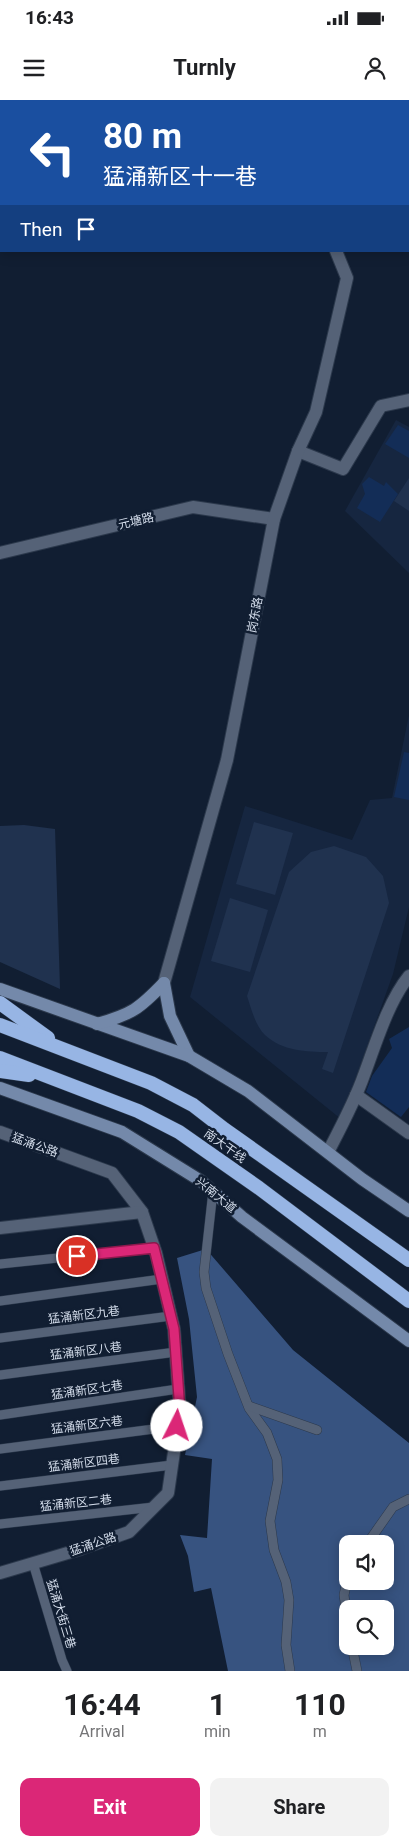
<!DOCTYPE html>
<meta charset="utf-8">
<style>
body{margin:0;font-family:Roboto,"Noto Sans SC",sans-serif;background:#f2f2f2;color:#202124;height:100vh;display:flex;flex-direction:column;font-size:19px;white-space:nowrap}
*{box-sizing:border-box;margin:0}
p{font-size:16px;color:#757577}
.icon{flex:none;width:28px;height:28px;fill:none;stroke:currentColor;stroke-width:2;stroke-linecap:round;stroke-linejoin:round}
.map{position:relative;height:1571px;overflow:hidden}
.panel{display:flex;flex-direction:column;background:#fff;flex:1}
.panel>*{flex:none}
.banner{position:absolute;left:0px;top:0px;width:410px;height:152px;box-shadow:0 2px 12px #0003;background:#1a4fa0;color:#fff;overflow:hidden}
.controls{position:absolute;left:339px;top:1435px;display:grid;gap:10px}
.controls a{display:grid;place-items:center;width:55px;height:55px;border-radius:10px;background:#fff;box-shadow:0 2px 12px #0003;font-size:25px}
.pin{position:absolute;display:grid;place-items:center;width:42px;height:42px;color:#fff;margin:-21px;border:2px solid #fff;border-radius:50%;box-shadow:0 1px 5px #0007}
.me{position:absolute;width:55px;margin:-28px;rotate:4deg;stroke-linejoin:round;filter:drop-shadow(0 0 4px #0008)}
.turn{display:flex;align-items:center;gap:18px;height:105px;padding:0 20px;font-size:22px}
.turn .icon{width:65px;height:65px;stroke-width:2.5}
.turn b{display:block;font-size:35px;line-height:42px}
.then{display:flex;align-items:center;height:48px;padding:0 20px;background:#0003;gap:10px;font-size:19px}
.eta{display:flex;justify-content:space-evenly;align-items:center;height:85px;text-align:center}
.eta b{font-size:30px;font-weight:700;line-height:35px}
.action{display:flex;gap:10px;margin-top:auto;padding:10px 20px}
.action a{flex:1;height:58px;border-radius:10px;background:#db2777;color:#fff;font-size:20px;font-weight:700;line-height:58px;text-align:center}
.action a+a{background:#f2f2f2;color:#202124}
.status{display:flex;justify-content:space-between;align-items:center;height:35px;padding:0 25px;background:#fff;direction:ltr}
.status svg{height:14px;fill:currentColor}
header{display:flex;justify-content:space-between;align-items:center;height:65px;padding:0 20px;background:#fff;font-size:22px;font-weight:700}
.map>svg:first-child{display:block}
.built{fill:#162640}
.green{fill:#20324f}
.forest{fill:#375380;fill-rule:evenodd}
.building{fill:#132d57}
.lines{fill:none;stroke-linecap:round;stroke-linejoin:round}
.service-casing{stroke:#2c394c;stroke-width:10}
.minor-casing{stroke:#2c394c;stroke-width:14}
.tertiary-casing{stroke:#2c394c;stroke-width:14}
.secondary-casing{stroke:#2c394c;stroke-width:14}
.trunk-casing{stroke:#2c394c;stroke-width:15}
.service{stroke:#556277;stroke-width:9}
.minor{stroke:#556277;stroke-width:12}
.tertiary{stroke:#556277;stroke-width:12}
.secondary{stroke:#7489aa;stroke-width:12}
.trunk{stroke:#97b5e4;stroke-width:14}
.route-casing{stroke:#8e194d;stroke-width:12}
.route{stroke:#db2777;stroke-width:9}
.labels{text-anchor:middle;dominant-baseline:central;stroke-width:5;stroke-linejoin:round;paint-order:stroke}
.street-label{font-size:12px;fill:#d4ddeb;stroke:#111e32}
</style>
<div class="status"><b>16:43</b><svg viewBox="0 0 49 12"><path d="M0 12V9h3v3zM5 12V6h3v6zM10 12V3h3v9zM15 12V0h3v12zM26 1h20v11H26zM47 4h2v5h-2z"/></svg></div>
<header><svg class="icon" aria-label="menu" viewBox="0 0 24 24"><path d="M4 6h16M4 12h16M4 18h16"/></svg>Turnly<svg class="icon" aria-label="person" viewBox="0 0 24 24"><circle cx="12" cy="8" r="4"/><path d="M4 21q1-7 8-7t8 7"/></svg></header>
<div class="map">
<svg width="409" height="1571" viewBox="0 0 409 1571">
<rect width="100%" height="100%" fill="#111e32"/>
<g class="built">
<path d="M 396,320 L 409,327 L 409,473 L 345,411 Z"/>
<path d="M 409,615 L 409,807 L 393,874 L 341,1019 L 190,897 L 245,706 L 352,740 L 370,700 L 392,698 Z"/>
</g>
<g class="green">
<path d="M 409,378 L 409,411 L 394,401 Z"/>
<path d="M 254,722 L 293,733 L 275,795 L 236,784 Z"/>
<path d="M 24,725 L 55,729 L 60,889 L 0,862 L 0,726 Z"/>
<path d="M 334,746 L 366,757 L 383,776 L 389,803 L 333,973 L 322,969 L 328,952 C 307,952 282,951 265,935 C 255,925 251,908 247,896 L 289,772 L 311,752 Z"/>
<path d="M 230,798 L 268,810 L 250,872 L 211,861 Z"/>
</g>
<path class="forest" d="M 206,1149 L 293,1250 L 409,1343 L 409,1571 L 228,1571 L 211,1488 L 194,1492 L 188,1456 L 180,1435 L 207,1438 L 212,1359 L 185,1355 L 197,1297 L 189,1219 L 177,1158 ZM 348,1444 L 385,1444 L 385,1481 L 348,1481 ZM 348,1509 L 385,1509 L 385,1546 L 348,1546 Z"/>
<g class="building">
<path d="M 398,325 L 409,331 L 409,358 L 385,344 Z"/>
<path d="M 369,377 L 384,386 L 386,382 L 398,394 L 380,422 L 357,408 L 365,394 L 362,384 Z"/>
<path d="M 404,652 L 409,653 L 409,700 L 394,697 Z"/>
<path d="M 409,927 L 409,1007 L 401,1017 L 366,992 L 372,976 L 392,948 L 389,939 Z"/>
</g>
<g class="lines">
<defs>
<g id="service">
<path d="M 213,1091 L 204,1172 L 206,1188 L 228,1254 L 249,1308 L 267,1333 L 277,1359 L 278,1380 L 270,1421 L 274,1450 L 286,1482 L 289,1500 L 286,1545 L 290,1571"/>
<path d="M 0,1164 L 154,1148"/>
<path d="M 0,1201 L 162,1179"/>
<path d="M 0,1238 L 171,1216"/>
<path d="M 0,1275 L 176,1252"/>
<path d="M 249,1306 L 317,1330"/>
<path d="M 0,1315 L 178,1289"/>
<path d="M 0,1349 L 177,1326"/>
<path d="M 0,1386 L 172,1365"/>
<path d="M 0,1424 L 154,1407"/>
<path d="M 367,1444 L 393,1407 L 409,1399"/>
<path d="M 33,1463 L 62,1560 L 67,1571"/>
<path d="M 348,1476 L 344,1495 L 348,1524"/>
<path d="M 352,1546 L 357,1571"/>
</g>
<g id="minor">
<path d="M 298,351 L 343,369 L 381,306 L 409,300"/>
<path d="M 0,453 L 193,407 L 274,419"/>
<path d="M 356,995 L 409,1033"/>
<path d="M 0,1032 L 112,1073 L 142,1112 L 156,1153 L 174,1229 L 180,1311 L 168,1393 L 129,1432 L 81,1449 L 0,1473"/>
<path d="M 328,1052 C 341,1027 355,1001 364,975 C 376,943 388,902 409,876"/>
<path d="M 0,1128 L 142,1112"/>
</g>
<g id="tertiary">
<path d="M 256,0 L 257,1"/>
<path d="M 164,883 L 227,660 L 274,419 L 298,351 L 316,312 L 347,178 L 336,151"/>
</g>
<g id="secondary">
<path d="M 164,883 L 170,916 L 189,956"/>
<path d="M 0,889 L 189,956 L 248,991 L 362,1079 L 409,1111"/>
<path d="M 97,924 C 132,914 139,909 164,883"/>
<path d="M 0,988 L 122,1032 L 201,1081 L 242,1117 L 409,1241"/>
</g>
<g id="trunk">
<path d="M 0,903 L 48,938"/>
<path d="M 0,925 L 151,983 L 193,1005 L 224,1029 L 409,1160"/>
<path d="M 0,958 L 138,1011 L 179,1032 L 259,1088 L 409,1201"/>
<path d="M 0,971 L 29,975"/>
</g>
</defs>
<use href="#service" class="service-casing"/>
<use href="#minor" class="minor-casing"/>
<use href="#tertiary" class="tertiary-casing"/>
<use href="#secondary" class="secondary-casing"/>
<use href="#trunk" class="trunk-casing"/>
<use href="#service" class="service"/>
<use href="#minor" class="minor"/>
<use href="#tertiary" class="tertiary"/>
<use href="#secondary" class="secondary"/>
<use href="#trunk" class="trunk"/>
</g>
<g class="lines">
<defs>
<path id="route" d="M 77,1156 L 154,1148 L 174,1229 L 180,1311 L 177,1326"/>
</defs>
<use href="#route" class="route-casing"/>
<use href="#route" class="route"/>
</g>
<g class="labels">
<g class="street-label">
<text transform="translate(136 421) rotate(-13)">元塘路</text>
<text transform="translate(255 515) rotate(-79)">岗东路</text>
<text transform="translate(35 1045) rotate(20)">猛涌公路</text>
<text transform="translate(225 1046) rotate(35)">南大干线</text>
<text transform="translate(216 1095) rotate(39)">兴南大道</text>
<text transform="translate(84 1215) rotate(-7)">猛涌新区九巷</text>
<text transform="translate(86 1251) rotate(-7)">猛涌新区八巷</text>
<text transform="translate(87 1290) rotate(-8)">猛涌新区七巷</text>
<text transform="translate(87 1325) rotate(-7)">猛涌新区六巷</text>
<text transform="translate(84 1363) rotate(-7)">猛涌新区四巷</text>
<text transform="translate(76 1403) rotate(-6)">猛涌新区二巷</text>
<text transform="translate(93 1444) rotate(-19)">猛涌公路</text>
<text transform="translate(61 1514) rotate(73)">猛涌大街三巷</text>
</g>
</g>
</svg>
<div class="controls">
<a><svg class="icon" aria-label="sound" viewBox="0 0 24 24"><path d="M4 9h4l5-4v14l-5-4H4zM17 9q2 3 0 6"/></svg></a>
<a><svg class="icon" aria-label="search" viewBox="0 0 24 24"><circle cx="10" cy="10" r="6"/><path d="M15 15l6 6"/></svg></a>
</div>
<div class="pin" style="left:77px;top:1156px;background:#d93025"><svg class="icon" aria-label="arrive" viewBox="0 0 24 24"><path d="M6 21V4h12l-3 4 3 4H6"/></svg></div>
<svg class="me" style="left:177px;top:1326px" viewBox="-20 -20 40 40"><circle r="19" fill="#fff"/><path d="M0-13L10 11 0 6-10 11z" fill="#db2777"/></svg>
<div class="banner">
<div class="turn"><svg class="icon" aria-label="left" viewBox="0 0 24 24"><path d="M17 20v-9H6M10 6l-5 5 5 5"/></svg><div><b>80 m</b>猛涌新区十一巷</div></div>
<div class="then">Then<svg class="icon" aria-label="arrive" viewBox="0 0 24 24"><path d="M6 21V4h12l-3 4 3 4H6"/></svg></div>
</div>
</div>
<section class="panel">
<div class="eta">
<div><b>16:44</b><p>Arrival</p></div>
<div><b>1</b><p>min</p></div>
<div><b>110</b><p>m</p></div>
</div>
<div class="action"><a>Exit</a><a>Share</a></div>
</section>
